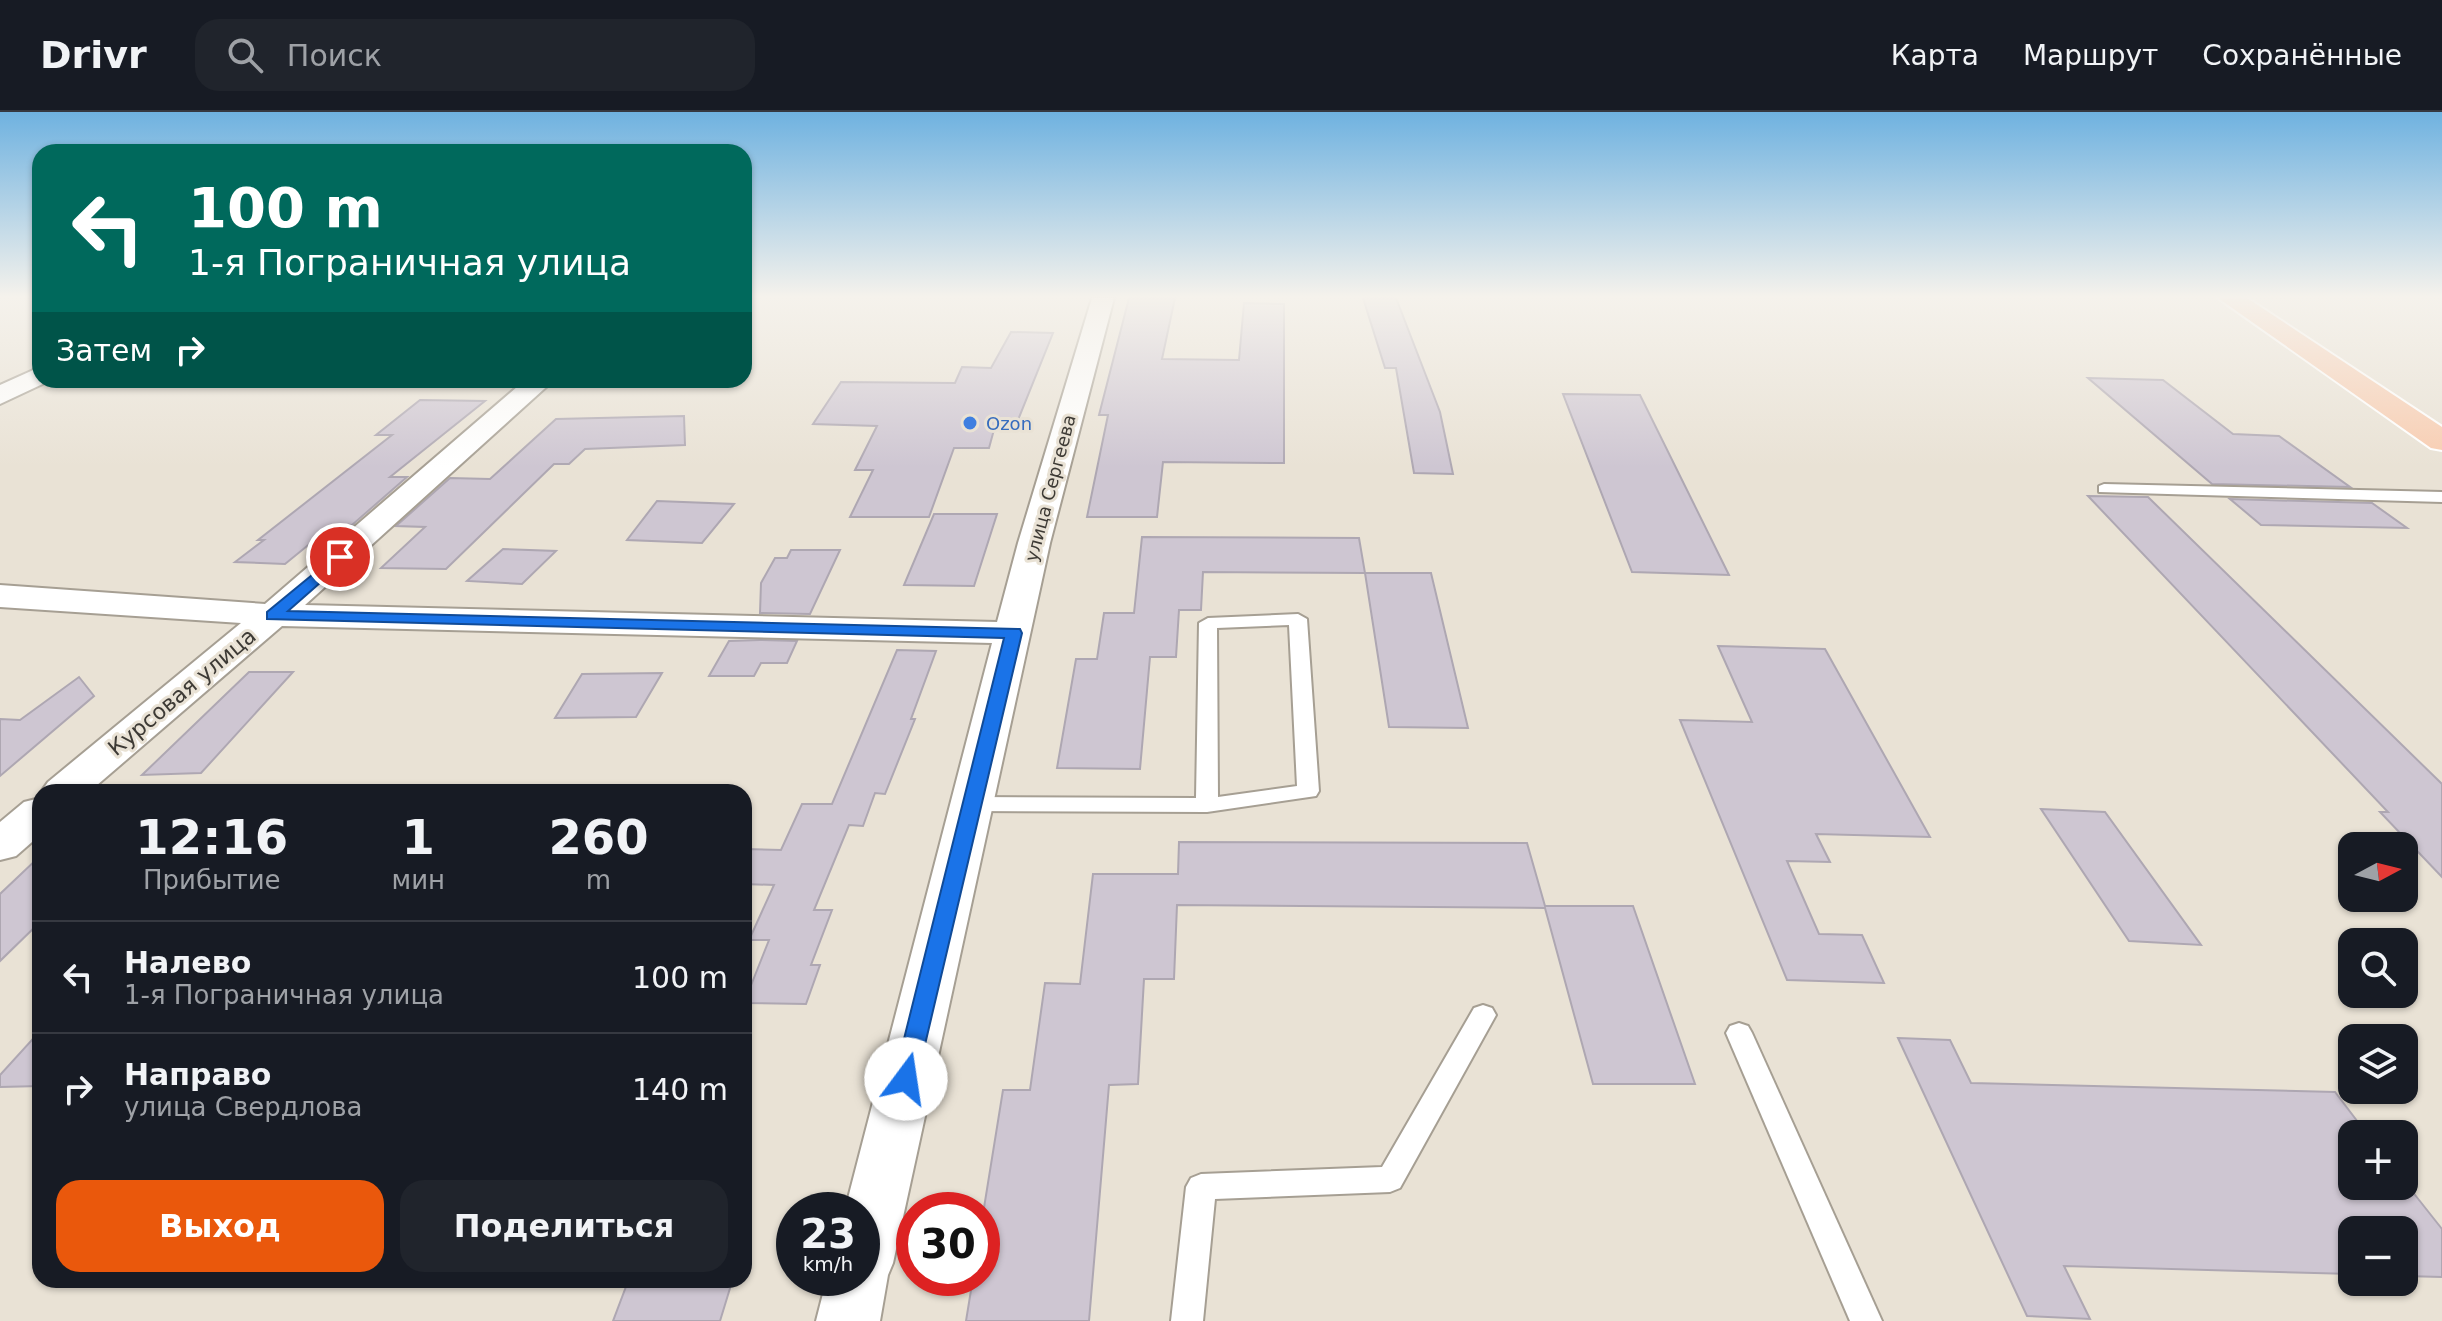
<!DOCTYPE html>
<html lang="ru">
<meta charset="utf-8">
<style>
body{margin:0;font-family:"DejaVu Sans",sans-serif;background:#20242c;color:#f1f3f6;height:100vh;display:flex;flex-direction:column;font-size:30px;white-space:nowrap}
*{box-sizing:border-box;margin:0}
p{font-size:26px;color:#9ea1a6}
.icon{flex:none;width:44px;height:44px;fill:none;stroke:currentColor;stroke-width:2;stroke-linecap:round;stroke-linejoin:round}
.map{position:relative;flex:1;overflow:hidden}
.panel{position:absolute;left:32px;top:672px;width:720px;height:504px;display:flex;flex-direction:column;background:#171b24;border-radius:24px;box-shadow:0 2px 6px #0004}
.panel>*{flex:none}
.guide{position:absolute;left:32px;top:32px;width:720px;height:244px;border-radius:24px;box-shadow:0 2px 6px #0004;background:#00695c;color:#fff;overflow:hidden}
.needle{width:52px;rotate:83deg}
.buttons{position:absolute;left:2338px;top:720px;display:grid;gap:16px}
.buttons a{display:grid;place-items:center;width:80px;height:80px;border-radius:16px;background:#171b24;box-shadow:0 2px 6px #0004;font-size:40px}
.speed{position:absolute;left:776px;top:1080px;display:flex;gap:16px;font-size:40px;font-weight:700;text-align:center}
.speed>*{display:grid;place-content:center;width:104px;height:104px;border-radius:50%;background:#171b24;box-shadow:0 2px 6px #0004;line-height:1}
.speed small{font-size:20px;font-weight:400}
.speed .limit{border:12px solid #d22;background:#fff;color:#111}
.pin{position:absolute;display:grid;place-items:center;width:68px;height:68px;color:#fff;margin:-34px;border:4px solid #fff;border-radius:50%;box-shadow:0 2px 8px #0007}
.me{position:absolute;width:88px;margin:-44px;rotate:14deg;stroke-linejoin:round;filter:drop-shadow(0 0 6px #0008)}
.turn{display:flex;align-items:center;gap:28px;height:168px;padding:0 24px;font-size:36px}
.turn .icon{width:104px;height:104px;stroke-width:2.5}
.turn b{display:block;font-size:56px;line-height:68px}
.then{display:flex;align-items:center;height:76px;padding:0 24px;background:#0003;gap:16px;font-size:30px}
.eta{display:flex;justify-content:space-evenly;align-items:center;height:136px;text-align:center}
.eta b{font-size:48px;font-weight:600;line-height:56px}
.action{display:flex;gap:16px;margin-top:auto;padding:16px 24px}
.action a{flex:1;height:92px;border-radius:24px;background:#ea580c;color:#fff;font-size:32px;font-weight:600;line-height:92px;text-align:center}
.action a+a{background:#20242c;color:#f1f3f6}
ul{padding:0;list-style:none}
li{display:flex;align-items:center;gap:24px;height:112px;padding:0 24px;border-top:2px solid #363941}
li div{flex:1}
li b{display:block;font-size:30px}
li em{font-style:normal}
header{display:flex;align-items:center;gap:48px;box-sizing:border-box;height:112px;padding:0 40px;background:#171b24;border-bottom:2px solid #363941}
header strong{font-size:38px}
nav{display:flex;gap:44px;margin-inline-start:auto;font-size:28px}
.search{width:560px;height:72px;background:#20242c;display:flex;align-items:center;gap:20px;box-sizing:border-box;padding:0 28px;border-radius:24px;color:#9ea1a6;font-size:30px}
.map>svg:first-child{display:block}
.building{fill:#cec6d2;stroke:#aea7b2;stroke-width:2}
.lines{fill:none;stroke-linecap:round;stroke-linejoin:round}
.lane-casing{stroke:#a69f93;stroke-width:4}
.street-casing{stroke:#a69f93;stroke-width:4}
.primary-casing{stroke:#fff;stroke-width:4}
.lane{fill:#fff;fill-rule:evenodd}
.street{fill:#fff;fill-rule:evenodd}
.primary{fill:#f8ccb0;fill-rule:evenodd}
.route{fill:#1a73e8;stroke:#114b97;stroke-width:2}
.shop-dot{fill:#3f7fe0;stroke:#e9e2d5;stroke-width:3}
.labels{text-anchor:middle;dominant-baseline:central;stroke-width:6;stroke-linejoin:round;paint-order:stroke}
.far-shop-label{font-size:18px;fill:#366cbe;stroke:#e9e2d5;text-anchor:start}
.far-street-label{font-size:18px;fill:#3d3a35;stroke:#e9e2d5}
.street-label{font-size:22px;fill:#3d3a35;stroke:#e9e2d5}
</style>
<header>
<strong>Drivr</strong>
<div class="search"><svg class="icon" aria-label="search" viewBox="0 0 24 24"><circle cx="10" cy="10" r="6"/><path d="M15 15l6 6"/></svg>Поиск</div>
<nav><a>Карта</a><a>Маршрут</a><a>Сохранённые</a></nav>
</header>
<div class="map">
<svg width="2442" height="1209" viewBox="0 0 2442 1209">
<rect width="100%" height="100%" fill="#e9e2d5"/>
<g class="building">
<path d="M 1129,186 L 1175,186 L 1162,247 L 1239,248 L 1244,191 L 1284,192 L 1284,351 L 1163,350 L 1157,405 L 1087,405 L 1108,303 L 1099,303 Z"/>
<path d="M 1363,186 L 1396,186 L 1440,300 L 1453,362 L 1414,361 L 1396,256 L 1385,256 Z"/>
<path d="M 1011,220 L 1053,221 L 1016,313 L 995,314 L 989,336 L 954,336 L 929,405 L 850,405 L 873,358 L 855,358 L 877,314 L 813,312 L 841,270 L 955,271 L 962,255 L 991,256 Z"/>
<path d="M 2088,266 L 2163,268 L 2233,322 L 2279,324 L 2350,375 L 2212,372 Z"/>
<path d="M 1563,282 L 1640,283 L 1729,463 L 1632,460 Z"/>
<path d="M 420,288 L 485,289 L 390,365 L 407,365 L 352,413 L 334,412 L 285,452 L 235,450 L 264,428 L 258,428 L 392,323 L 376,323 Z"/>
<path d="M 684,304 L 685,333 L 585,337 L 569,352 L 554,352 L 446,457 L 381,456 L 425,415 L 396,414 L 450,366 L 490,367 L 556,307 Z"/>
<path d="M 2088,384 L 2148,385 L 2442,672 L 2442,765 L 2380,700 L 2388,700 Z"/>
<path d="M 2230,387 L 2372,391 L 2407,416 L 2261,413 Z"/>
<path d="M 657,389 L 734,392 L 702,431 L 627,428 Z"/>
<path d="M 934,402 L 997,402 L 974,474 L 904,473 Z"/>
<path d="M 1142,425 L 1359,426 L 1365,461 L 1203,460 L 1201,498 L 1179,498 L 1176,545 L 1150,545 L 1140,657 L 1057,656 L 1076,547 L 1097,547 L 1104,501 L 1134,501 Z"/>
<path d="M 503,437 L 556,439 L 522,472 L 467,469 Z"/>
<path d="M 791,438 L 840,438 L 810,502 L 760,501 L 761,471 L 775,446 L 787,446 Z"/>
<path d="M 1365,461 L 1431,461 L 1468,616 L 1389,615 Z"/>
<path d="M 729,529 L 760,528 L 797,529 L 787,551 L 761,551 L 754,564 L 709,564 Z"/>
<path d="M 1718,534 L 1825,537 L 1930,725 L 1816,722 L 1830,750 L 1787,749 L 1819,822 L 1862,823 L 1884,871 L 1787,868 L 1680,608 L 1752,610 Z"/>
<path d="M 897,538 L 936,539 L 911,607 L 915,607 L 885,682 L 875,681 L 863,714 L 849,713 L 814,798 L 832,798 L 811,853 L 820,853 L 806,892 L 744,891 L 769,828 L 749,828 L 774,773 L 744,772 L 744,737 L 781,738 L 802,692 L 832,692 Z"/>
<path d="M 249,560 L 293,560 L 201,661 L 142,663 Z"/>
<path d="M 662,561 L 636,605 L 555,606 L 582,562 Z"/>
<path d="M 79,565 L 94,584 L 0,664 L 0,607 L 20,608 Z"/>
<path d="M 2041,697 L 2105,700 L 2201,833 L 2129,829 Z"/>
<path d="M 1179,730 L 1527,731 L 1545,794 L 1633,794 L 1695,972 L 1593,972 L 1545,796 L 1177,793 L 1174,867 L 1144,867 L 1138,972 L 1109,973 L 1089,1209 L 966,1209 L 973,1166 L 982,1166 L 982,1108 L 1003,978 L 1030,978 L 1045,871 L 1080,872 L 1093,762 L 1178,762 Z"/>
<path d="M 40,744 L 40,810 L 0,849 L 0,782 Z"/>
<path d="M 40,919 L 40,974 L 0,975 L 0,963 Z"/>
<path d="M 1898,926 L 1950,928 L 1971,971 L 2335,980 L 2367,1022 L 2352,1022 L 2352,1074 L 2404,1074 L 2404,1069 L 2442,1117 L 2442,1165 L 2404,1164 L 2404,1118 L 2352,1118 L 2352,1162 L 2064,1154 L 2090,1207 L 2027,1204 Z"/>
<path d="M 627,1172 L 731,1173 L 720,1209 L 613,1209 Z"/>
</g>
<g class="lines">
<defs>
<g id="lane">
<path d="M 2104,372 L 2442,380 L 2442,390 L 2099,380 L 2099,374 Z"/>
<path d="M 1298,502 L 1307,507 L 1319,679 L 1316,684 L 1207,700 L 972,699 L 964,697 L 961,692 L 964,687 L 972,685 L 1196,686 L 1199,511 L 1208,506 ZM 1289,513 L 1297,674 L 1218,685 L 1217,516 Z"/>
<path d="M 1483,893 L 1492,896 L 1496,903 L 1400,1076 L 1390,1080 L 1215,1087 L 1203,1209 L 1171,1209 L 1186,1075 L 1191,1066 L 1201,1062 L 1382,1055 L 1474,896 Z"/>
<path d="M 1739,911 L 1748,914 L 1752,921 L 1882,1209 L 1850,1209 L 1726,921 L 1730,914 Z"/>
</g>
<g id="street">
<path d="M 1092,186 L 1114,186 L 1050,431 L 893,1151 L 888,1163 L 880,1209 L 816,1209 L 827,1166 L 862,1166 L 862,1098 L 845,1098 L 992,531 L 282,514 L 89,680 L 41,680 L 48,670 L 241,511 L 0,495 L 0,473 L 265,492 L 525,268 L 554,268 L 305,493 L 997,510 L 1018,431 Z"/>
<path d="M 40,255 L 40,268 L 49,269 L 0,292 L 0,273 Z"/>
<path d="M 40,686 L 40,723 L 16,744 L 0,748 L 0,710 L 24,690 Z"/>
</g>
<path id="primary" d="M 2218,186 L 2247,186 L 2442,315 L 2442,338 L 2431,336 Z"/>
</defs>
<use href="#lane" class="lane-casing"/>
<use href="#street" class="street-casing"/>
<use href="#primary" class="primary-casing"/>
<use href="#lane" class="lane"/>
<use href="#street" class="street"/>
<use href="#primary" class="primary"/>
</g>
<linearGradient id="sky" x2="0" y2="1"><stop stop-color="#6fb2e0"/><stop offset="0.52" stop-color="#f5f2ec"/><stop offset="1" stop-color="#f5f2ec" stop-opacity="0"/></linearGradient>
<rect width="2442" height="355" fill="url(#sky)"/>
<path class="route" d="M 340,440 L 346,441 L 346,448 L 288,499 L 1020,517 L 1022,521 L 915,975 L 906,977 L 897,975 L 894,967 L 1004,526 L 267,507 L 267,500 Z"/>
<circle class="shop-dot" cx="970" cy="311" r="8"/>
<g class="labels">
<g class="far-shop-label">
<text x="986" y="311">Ozon</text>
</g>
<g class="far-street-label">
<text transform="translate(1050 376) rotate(-75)">улица Сергеева</text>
</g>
<g class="street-label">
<text transform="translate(182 580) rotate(-40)">Курсовая улица</text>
</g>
</g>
</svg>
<div class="buttons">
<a><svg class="needle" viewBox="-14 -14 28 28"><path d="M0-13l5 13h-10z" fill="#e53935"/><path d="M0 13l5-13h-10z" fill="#9ea1a6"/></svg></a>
<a><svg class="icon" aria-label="search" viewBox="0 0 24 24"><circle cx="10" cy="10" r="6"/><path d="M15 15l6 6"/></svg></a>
<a><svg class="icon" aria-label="layers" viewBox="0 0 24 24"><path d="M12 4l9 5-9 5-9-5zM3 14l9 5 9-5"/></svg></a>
<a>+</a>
<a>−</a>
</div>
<div class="speed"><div>23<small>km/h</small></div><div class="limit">30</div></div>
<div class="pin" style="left:340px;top:445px;background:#d93025"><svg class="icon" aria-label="arrive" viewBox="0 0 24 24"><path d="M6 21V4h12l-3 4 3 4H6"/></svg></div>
<svg class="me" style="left:906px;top:967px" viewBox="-20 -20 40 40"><circle r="19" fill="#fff"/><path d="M0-13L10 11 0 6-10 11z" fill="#1a73e8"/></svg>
<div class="guide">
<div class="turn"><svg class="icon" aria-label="left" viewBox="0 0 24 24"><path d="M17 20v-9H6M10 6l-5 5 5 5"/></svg><div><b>100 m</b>1-я Пограничная улица</div></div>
<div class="then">Затем<svg class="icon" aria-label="right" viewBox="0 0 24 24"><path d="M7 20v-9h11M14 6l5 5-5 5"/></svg></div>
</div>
<section class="panel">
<div class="eta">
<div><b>12:16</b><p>Прибытие</p></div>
<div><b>1</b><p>мин</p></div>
<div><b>260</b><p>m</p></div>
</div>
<ul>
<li><svg class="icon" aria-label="left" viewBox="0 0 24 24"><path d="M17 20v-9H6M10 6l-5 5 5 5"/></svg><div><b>Налево</b><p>1-я Пограничная улица</p></div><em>100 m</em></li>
<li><svg class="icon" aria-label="right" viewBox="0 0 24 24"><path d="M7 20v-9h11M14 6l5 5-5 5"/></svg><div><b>Направо</b><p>улица Свердлова</p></div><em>140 m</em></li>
</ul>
<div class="action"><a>Выход</a><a>Поделиться</a></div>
</section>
</div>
